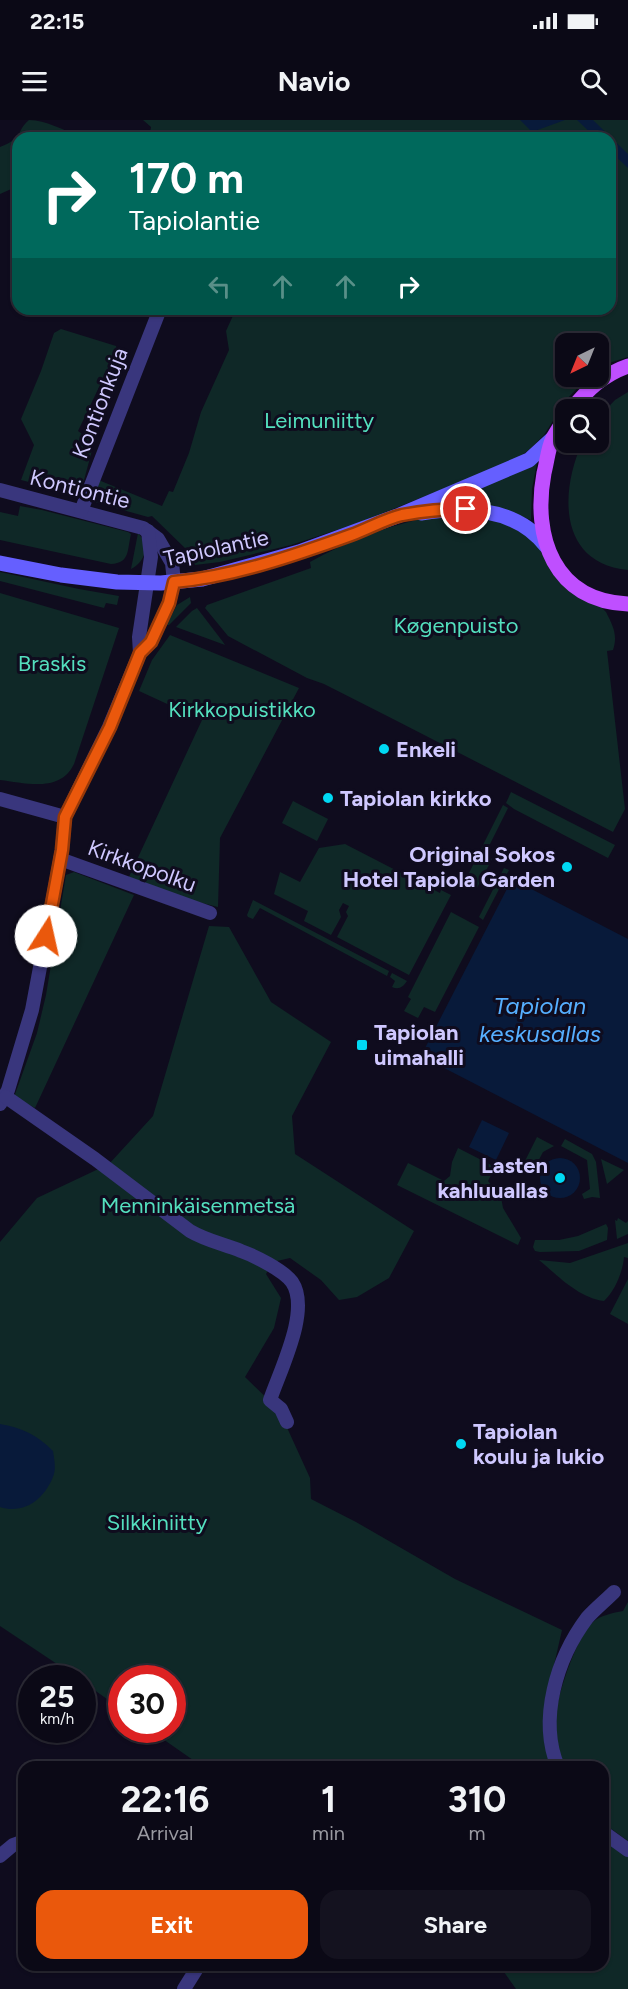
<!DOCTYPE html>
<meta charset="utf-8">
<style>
body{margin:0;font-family:Figtree,sans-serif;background:#14121f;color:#f1f3f6;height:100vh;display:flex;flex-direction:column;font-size:22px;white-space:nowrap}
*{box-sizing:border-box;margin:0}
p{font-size:20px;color:#9a9aa1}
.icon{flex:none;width:33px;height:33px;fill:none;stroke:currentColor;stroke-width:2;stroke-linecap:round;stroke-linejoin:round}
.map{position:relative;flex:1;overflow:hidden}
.panel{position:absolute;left:18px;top:1641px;width:591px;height:210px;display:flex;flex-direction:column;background:#0b0916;border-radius:18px;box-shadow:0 2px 4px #0004,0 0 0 2px #2b2a35}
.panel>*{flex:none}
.banner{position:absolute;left:12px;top:12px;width:604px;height:183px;border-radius:18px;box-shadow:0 2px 4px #0004,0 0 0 2px #2b2a35;background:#00695c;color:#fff;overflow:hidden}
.needle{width:39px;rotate:223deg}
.controls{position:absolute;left:555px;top:213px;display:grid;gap:12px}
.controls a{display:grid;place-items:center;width:54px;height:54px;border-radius:12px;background:#0b0916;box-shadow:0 2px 4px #0004,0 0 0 2px #2b2a35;font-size:30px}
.speed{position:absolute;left:18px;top:1545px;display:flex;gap:12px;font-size:30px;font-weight:700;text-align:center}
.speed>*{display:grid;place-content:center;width:78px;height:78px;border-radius:50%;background:#0b0916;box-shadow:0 2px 4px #0004,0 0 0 2px #2b2a35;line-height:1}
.speed small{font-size:15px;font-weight:400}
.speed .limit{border:9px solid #d22;background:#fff;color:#111}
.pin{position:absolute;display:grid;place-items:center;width:51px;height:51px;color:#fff;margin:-26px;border:3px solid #fff;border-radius:50%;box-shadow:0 2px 6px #0007}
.me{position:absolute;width:66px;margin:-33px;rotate:10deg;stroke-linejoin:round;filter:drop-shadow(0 0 4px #0008)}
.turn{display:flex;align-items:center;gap:21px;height:126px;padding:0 18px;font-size:27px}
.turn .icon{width:78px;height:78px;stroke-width:2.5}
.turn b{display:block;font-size:42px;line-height:51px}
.lanes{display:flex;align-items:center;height:57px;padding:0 18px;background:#0003;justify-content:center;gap:30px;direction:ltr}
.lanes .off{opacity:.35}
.eta{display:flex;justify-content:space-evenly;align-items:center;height:102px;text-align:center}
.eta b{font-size:36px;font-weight:700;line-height:42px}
.action{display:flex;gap:12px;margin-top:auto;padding:12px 18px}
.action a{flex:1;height:69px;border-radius:18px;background:#ea580c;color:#fff;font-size:24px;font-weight:700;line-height:69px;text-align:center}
.action a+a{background:#14121f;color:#f1f3f6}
.status{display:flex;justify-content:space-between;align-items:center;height:42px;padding:0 30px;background:#0b0916;direction:ltr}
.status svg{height:16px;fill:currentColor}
header{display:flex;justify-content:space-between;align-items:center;height:78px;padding:0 18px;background:#0b0916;font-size:27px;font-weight:700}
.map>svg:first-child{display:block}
.green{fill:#0f2827}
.water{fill:#081a3a}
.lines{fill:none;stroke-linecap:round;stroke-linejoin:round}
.street{stroke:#39367d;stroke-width:14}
.secondary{stroke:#655fff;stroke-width:15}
.primary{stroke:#bf4fff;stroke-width:15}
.route-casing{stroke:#983908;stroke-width:15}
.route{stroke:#ea580c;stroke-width:10}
.poi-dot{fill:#00d9f3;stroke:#0f0c1e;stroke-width:2}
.labels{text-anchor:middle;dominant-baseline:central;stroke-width:6;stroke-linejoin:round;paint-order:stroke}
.street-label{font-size:22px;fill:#cfc8ff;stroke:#0f0c1e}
.park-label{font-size:22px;fill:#54dfbe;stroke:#0f0c1e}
.poi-label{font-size:22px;font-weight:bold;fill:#cfc8ff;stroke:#0f0c1e;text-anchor:start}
.water-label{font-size:24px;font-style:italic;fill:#56afff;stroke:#0f0c1e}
</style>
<div class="status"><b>22:15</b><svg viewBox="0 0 49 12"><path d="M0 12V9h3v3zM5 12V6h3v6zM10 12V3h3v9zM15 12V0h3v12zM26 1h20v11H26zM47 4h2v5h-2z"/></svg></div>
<header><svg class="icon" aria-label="menu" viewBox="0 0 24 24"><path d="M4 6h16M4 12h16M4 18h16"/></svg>Navio<svg class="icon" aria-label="search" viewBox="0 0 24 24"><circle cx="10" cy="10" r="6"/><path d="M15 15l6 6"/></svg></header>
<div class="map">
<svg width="628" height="1869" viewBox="0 0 628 1869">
<rect width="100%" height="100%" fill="#0f0c1e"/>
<g class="green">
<path d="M 29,0 C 47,0 61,10 78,15 L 80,18 L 18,18 L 18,66 L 0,74 L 0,27 C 24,18 16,11 29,0 Z"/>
<path d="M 143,0 L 628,0 L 628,237 L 606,244 L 599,249 L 598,224 L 566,224 L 566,256 L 588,257 L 567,279 L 544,315 L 530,329 L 517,339 L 361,402 L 291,425 L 220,442 L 195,445 L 187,430 L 152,396 L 148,397 L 94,382 L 91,379 L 96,359 L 162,386 L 169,371 L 173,372 L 189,333 L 201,292 L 229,230 L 226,211 L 236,189 L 610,189 L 610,18 L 149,18 L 151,7 Z"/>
<path d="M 61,209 L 116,226 L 118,235 L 111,242 L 78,311 L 94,323 L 80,375 L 21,360 L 34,325 L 21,299 L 41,251 L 54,213 Z"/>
<path d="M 628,272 L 628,450 C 558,443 560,372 582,323 L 598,322 L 599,297 L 615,280 Z"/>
<path d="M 534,339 L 537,343 L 532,369 L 531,400 L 510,392 L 445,384 Z"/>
<path d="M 20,386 L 42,390 L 128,412 L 131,414 C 127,431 130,443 111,444 L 0,420 L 0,392 L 18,396 Z"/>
<path d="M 481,395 L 520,407 L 606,492 C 613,506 618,515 613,530 L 607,531 L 625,689 L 613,712 L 395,600 L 324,564 L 307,558 L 228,516 L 205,488 L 207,485 L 311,448 L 310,442 C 344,423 382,408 420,399 C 439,394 461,396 481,395 Z"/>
<path d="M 138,413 C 150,425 146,441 131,449 Z"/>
<path d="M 0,452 L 79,469 L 119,476 L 117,485 L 106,483 L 104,488 L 0,461 Z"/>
<path d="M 0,473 L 119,508 L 74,644 C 60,673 26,663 0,660 Z"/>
<path d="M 190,477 L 191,483 L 169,505 L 166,505 L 177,485 Z"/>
<path d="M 197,488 L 223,522 L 225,525 L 176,507 L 192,491 Z"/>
<path d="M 170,515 L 299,568 L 220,718 L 218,787 L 178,777 L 128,759 L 202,600 L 139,571 L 152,540 Z"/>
<path d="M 511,672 L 615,725 L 608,738 L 514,689 L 506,683 Z"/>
<path d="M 293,681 L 328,699 L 317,721 L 282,703 Z"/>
<path d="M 503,685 L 508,688 L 485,734 L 492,739 L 477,768 L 465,761 Z"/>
<path d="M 345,724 L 440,773 L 441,770 L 451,775 L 409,855 L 337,817 L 348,796 L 346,792 L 349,786 L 343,783 L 339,790 L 341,797 L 331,815 L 304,801 L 308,791 L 274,774 L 280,752 L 300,762 L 319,728 Z"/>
<path d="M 504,748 L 509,750 L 483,800 L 479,797 Z"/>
<path d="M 74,752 L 134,775 L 35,988 L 14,977 L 37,913 L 46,875 L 66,755 Z"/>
<path d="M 253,780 L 389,851 L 387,856 L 260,788 L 253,799 L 248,797 L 247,795 Z"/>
<path d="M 451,792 L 479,807 L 435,892 L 424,887 L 418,898 L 404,891 L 411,879 L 408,877 Z"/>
<path d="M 209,806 L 229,807 L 271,882 L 331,922 L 292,996 L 295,1034 L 414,1111 L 389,1158 L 357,1177 L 339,1180 L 321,1160 L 290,1138 L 273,1142 L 266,1154 L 281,1178 L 274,1208 L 245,1257 L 279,1290 L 310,1358 L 311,1379 L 356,1402 L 455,1459 L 562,1510 L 544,1589 L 558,1647 L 203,1647 L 150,1610 L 172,1610 L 172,1558 L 122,1558 L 121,1589 L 83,1562 L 82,1558 L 78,1558 L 0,1506 L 0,1122 L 37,1078 L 109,1044 L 153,996 Z"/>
<path d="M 392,853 L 407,861 C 403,867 399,870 392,867 L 395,861 L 390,857 Z"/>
<path d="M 537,1017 L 554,1026 L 543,1032 L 533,1051 L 523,1045 Z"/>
<path d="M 565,1019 L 592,1034 L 596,1042 L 600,1078 L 592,1077 L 584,1079 L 582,1074 L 590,1069 L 587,1040 L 561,1026 Z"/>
<path d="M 458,1028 L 495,1047 L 488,1061 L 501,1077 L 503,1088 L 521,1118 L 518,1125 L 397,1065 L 408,1043 L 444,1061 L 450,1056 L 452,1042 Z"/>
<path d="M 601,1039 L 624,1050 L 607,1064 Z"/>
<path d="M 618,1098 L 626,1103 L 628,1101 L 628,1114 L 617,1119 L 615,1100 L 617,1101 Z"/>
<path d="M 606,1104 L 608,1108 L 607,1120 L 579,1131 L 540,1132 L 535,1131 L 533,1127 L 535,1120 L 559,1120 L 578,1116 Z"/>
<path d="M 628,1123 L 628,1138 L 624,1137 C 623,1151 615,1171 604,1181 C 579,1178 558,1156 539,1140 L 570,1143 Z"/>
<path d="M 628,1159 L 628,1204 L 610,1194 Z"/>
<path d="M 628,1482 L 628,1721 L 603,1703 L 603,1647 L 563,1647 C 561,1634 556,1619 555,1606 C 554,1583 576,1517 593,1502 C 601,1495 613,1493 623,1491 Z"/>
<path d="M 603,1712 L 628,1730 L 628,1869 L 516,1869 L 499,1845 L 603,1845 Z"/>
</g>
<g class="water">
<path d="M 520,0 L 565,0 L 532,12 Z"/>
<path d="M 577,0 L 593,0 L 628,34 L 628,48 L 611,32 L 610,18 L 596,18 Z"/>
<path d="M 512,759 L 628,819 L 628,1043 L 421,936 Z"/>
<path d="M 482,1000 L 509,1013 L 496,1040 L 469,1027 Z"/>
<circle cx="560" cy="1058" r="20"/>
<path d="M 0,1304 C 21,1307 39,1316 53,1331 C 54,1338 56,1347 54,1354 C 46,1378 25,1395 0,1387 Z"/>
</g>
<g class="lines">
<g class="street">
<path d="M 0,370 L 143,408 L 158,419 L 172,443 L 174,462 L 169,483 L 151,522 L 140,533 L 109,607 L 65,697 L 62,730 L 32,890 L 8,970 L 0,984"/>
<path d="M 81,391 L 160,189"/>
<path d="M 140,533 L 139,517 L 151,437 L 148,411"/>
<path d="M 0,679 L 65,697"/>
<path d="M 60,739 L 210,793"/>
<path d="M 6,977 L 95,1039 L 190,1111 C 207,1121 224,1124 241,1131 C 255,1136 283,1150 292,1162 C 311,1190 280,1250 270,1280 L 281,1289 L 287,1302"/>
<path d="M 558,1647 C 538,1599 557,1538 587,1498 C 595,1489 605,1481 614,1472"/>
<path d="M 603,1712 L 628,1730"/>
<path d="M 0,1736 L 13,1725 L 24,1721"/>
<path d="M 184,1869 L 199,1845"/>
</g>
<g class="secondary">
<path d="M 421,393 C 465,386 516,387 546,426"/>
<path d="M 0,443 L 61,455 L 117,462 L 161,463 L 202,459 L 299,432 L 400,395 L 529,340 L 553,318"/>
</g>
<g class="primary">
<path d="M 571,290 C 587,270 604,254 628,246"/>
<path d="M 566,298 C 561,304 557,311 553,318 C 548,328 547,342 544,353 C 532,417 554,481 628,484"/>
</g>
</g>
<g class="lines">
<defs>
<path id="route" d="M 46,816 L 62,730 L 65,697 L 110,607 L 140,533 L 151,522 L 169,483 L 174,462 C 232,457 296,435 351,415 C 368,409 385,399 402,395 C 423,391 445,389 466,389"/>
</defs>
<use href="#route" class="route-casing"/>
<use href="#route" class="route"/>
</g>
<g class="poi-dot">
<circle cx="384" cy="629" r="6"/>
<circle cx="328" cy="678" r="6"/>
<circle cx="567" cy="747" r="6"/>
<rect x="356" y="919" width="12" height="12" rx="3"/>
<circle cx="560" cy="1058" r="6"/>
<circle cx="461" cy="1324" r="6"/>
</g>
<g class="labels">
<g class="street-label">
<text transform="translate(100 283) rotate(-69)">Kontionkuja</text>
<text transform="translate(80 369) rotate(14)">Kontiontie</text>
<text transform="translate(216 428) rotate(-12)">Tapiolantie</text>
<text transform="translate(142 746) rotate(20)">Kirkkopolku</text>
</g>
<g class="park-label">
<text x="319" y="300">Leimuniitty</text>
<text x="456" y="505">Køgenpuisto</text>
<text x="52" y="543">Braskis</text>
<text x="242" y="589">Kirkkopuistikko</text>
<text x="198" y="1085">Menninkäisenmetsä</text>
<text x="157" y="1402">Silkkiniitty</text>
</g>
<g class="poi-label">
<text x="396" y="629">Enkeli</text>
<text x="340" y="678">Tapiolan kirkko</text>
<text x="555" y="734" text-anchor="end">Original Sokos<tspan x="555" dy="25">Hotel Tapiola Garden</tspan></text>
<text x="374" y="912">Tapiolan<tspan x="374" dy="25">uimahalli</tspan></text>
<text x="548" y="1045" text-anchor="end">Lasten<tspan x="548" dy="25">kahluuallas</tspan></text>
<text x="473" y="1311">Tapiolan<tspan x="473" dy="25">koulu ja lukio</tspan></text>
</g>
<g class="water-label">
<text x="540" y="885">Tapiolan<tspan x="540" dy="28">keskusallas</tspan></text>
</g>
</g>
</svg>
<div class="controls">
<a><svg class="needle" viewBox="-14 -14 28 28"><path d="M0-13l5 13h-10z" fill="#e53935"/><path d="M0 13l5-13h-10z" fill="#9a9aa1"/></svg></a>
<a><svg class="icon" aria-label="search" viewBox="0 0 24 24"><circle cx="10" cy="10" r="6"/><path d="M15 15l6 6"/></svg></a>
</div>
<div class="speed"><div>25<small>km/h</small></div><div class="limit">30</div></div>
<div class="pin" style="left:466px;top:389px;background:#d93025"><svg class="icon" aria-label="arrive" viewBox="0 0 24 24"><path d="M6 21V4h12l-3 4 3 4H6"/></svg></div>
<svg class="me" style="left:46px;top:816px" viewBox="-20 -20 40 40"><circle r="19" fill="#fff"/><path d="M0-13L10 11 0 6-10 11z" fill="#ea580c"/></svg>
<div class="banner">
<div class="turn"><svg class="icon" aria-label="right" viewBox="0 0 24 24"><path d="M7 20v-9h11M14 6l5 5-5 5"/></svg><div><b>170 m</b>Tapiolantie</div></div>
<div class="lanes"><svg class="icon off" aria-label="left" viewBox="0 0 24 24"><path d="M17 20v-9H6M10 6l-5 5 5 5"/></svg><svg class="icon off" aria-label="ahead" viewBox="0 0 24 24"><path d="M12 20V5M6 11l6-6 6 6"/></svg><svg class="icon off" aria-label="ahead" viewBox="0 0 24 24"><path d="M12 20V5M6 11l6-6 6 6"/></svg><svg class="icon" aria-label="right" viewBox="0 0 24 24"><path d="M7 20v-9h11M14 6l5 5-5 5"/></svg></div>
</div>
<section class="panel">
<div class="eta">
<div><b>22:16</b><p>Arrival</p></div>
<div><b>1</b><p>min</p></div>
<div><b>310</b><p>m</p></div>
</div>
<div class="action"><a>Exit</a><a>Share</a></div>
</section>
</div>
